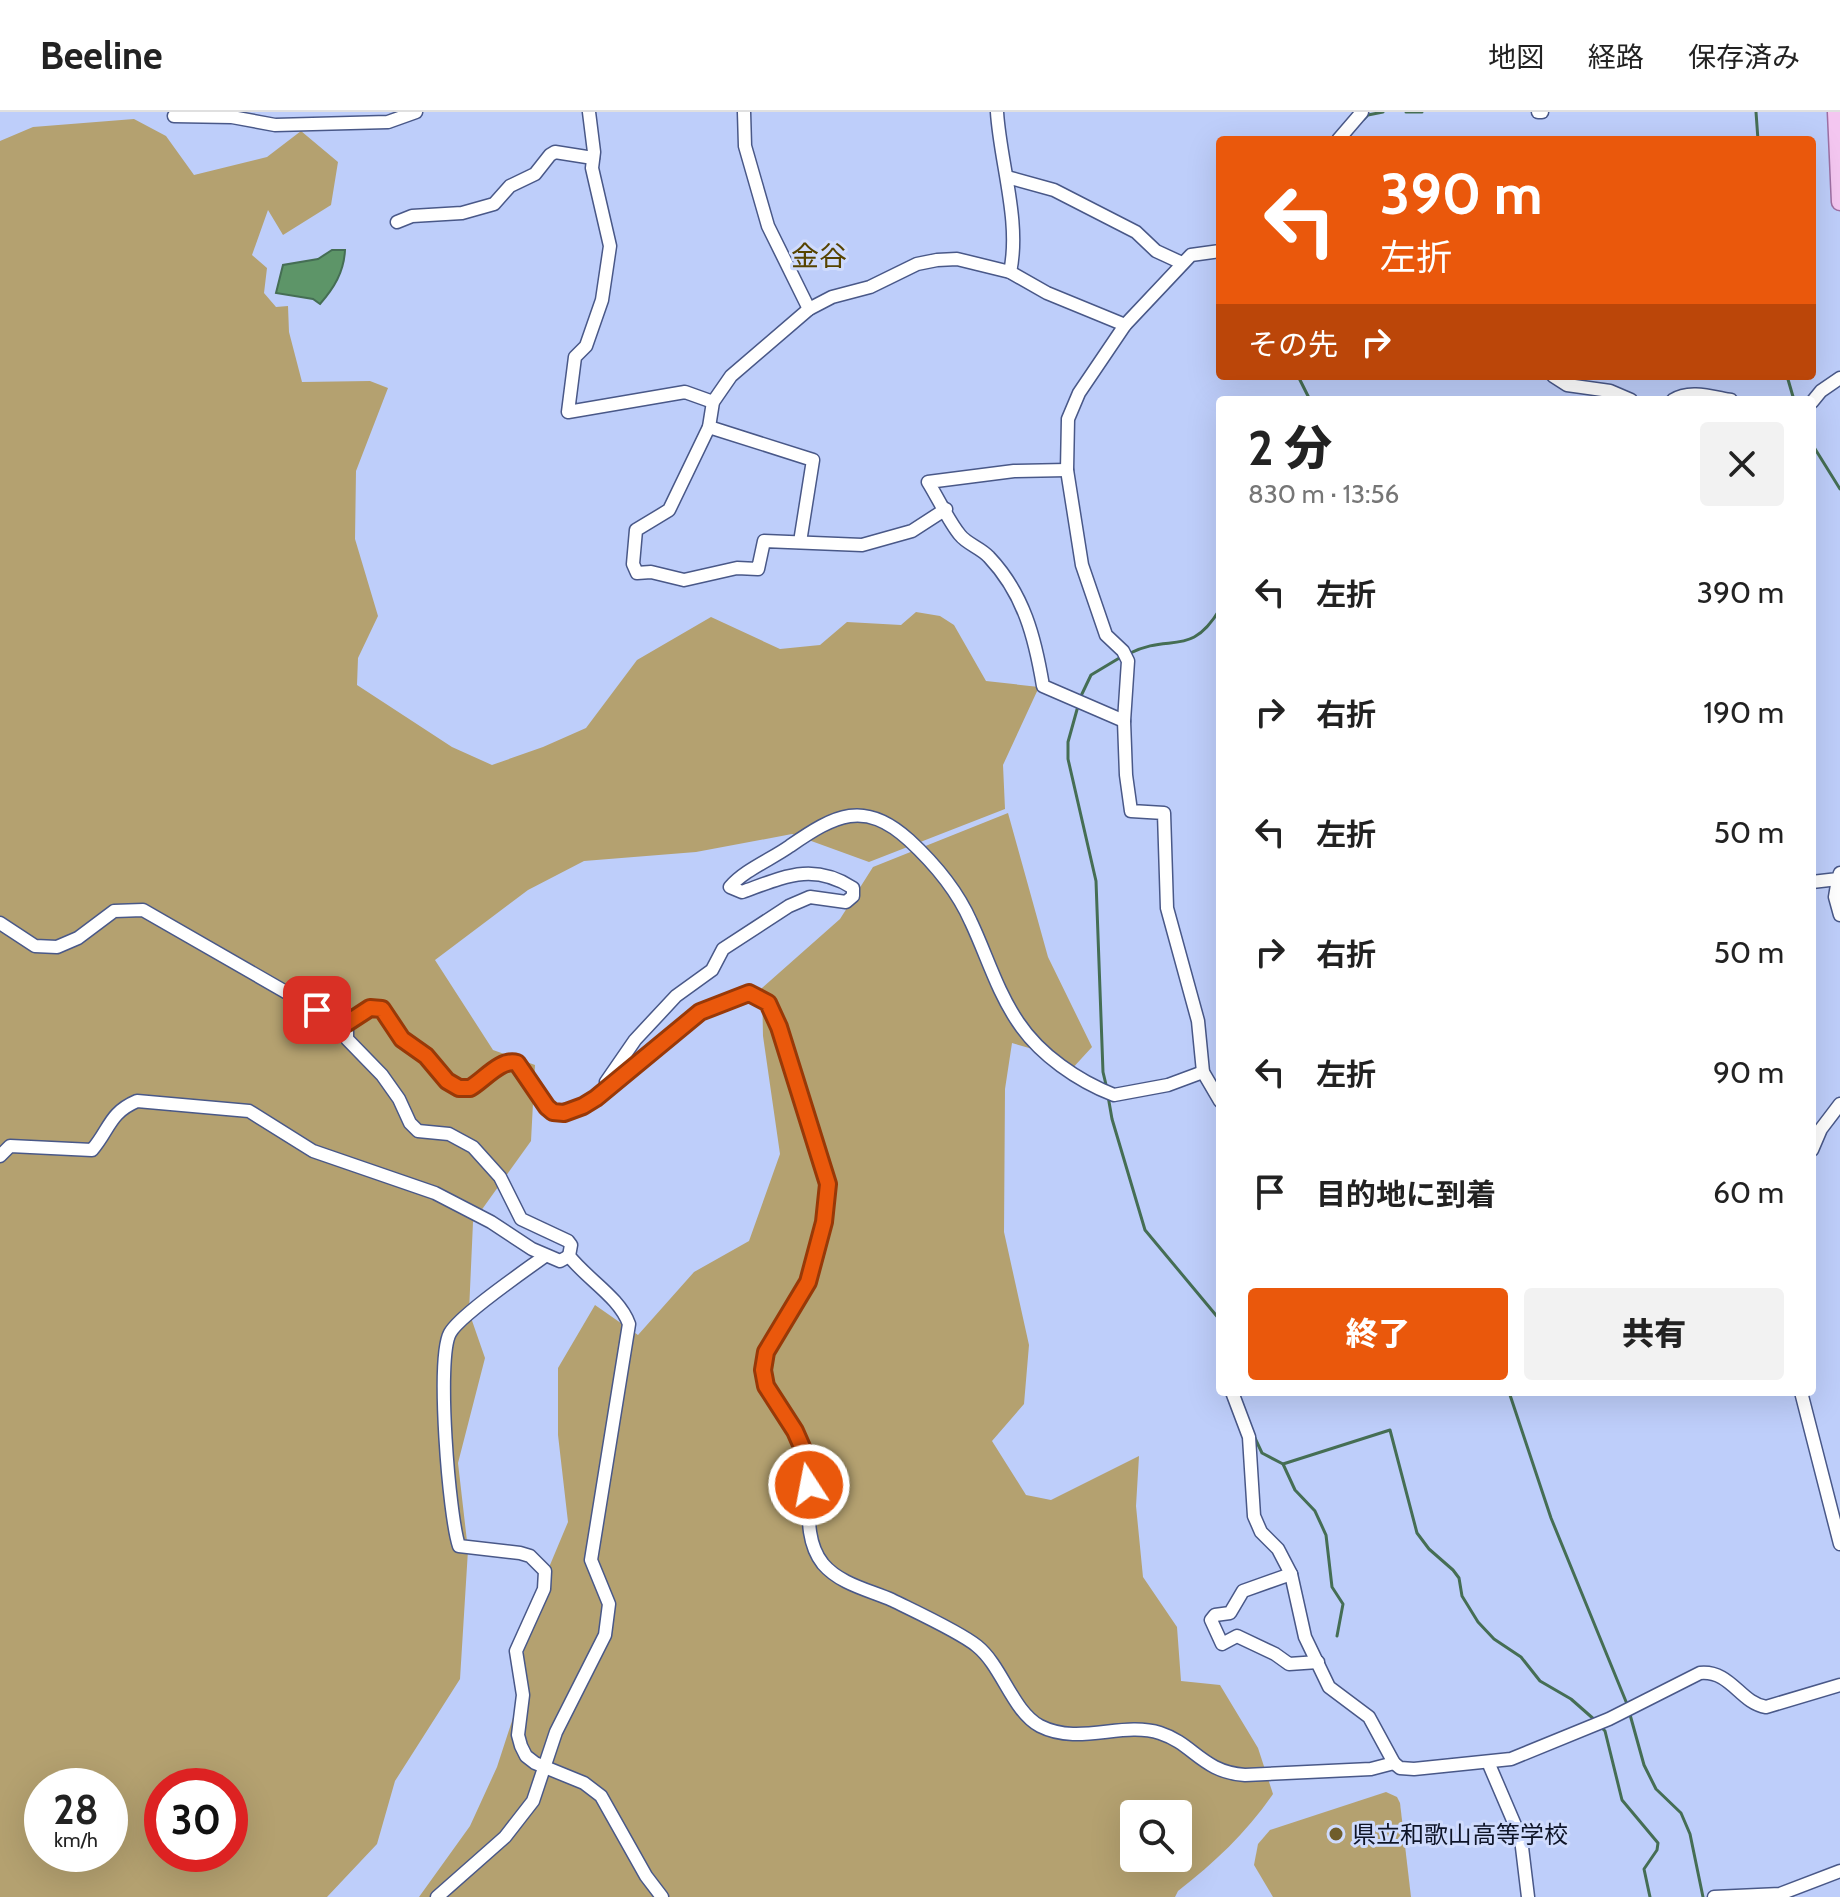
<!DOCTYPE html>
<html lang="ja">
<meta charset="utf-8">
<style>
body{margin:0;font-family:Cabin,"Noto Sans JP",sans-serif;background:#f2f2f2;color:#222;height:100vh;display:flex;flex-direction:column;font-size:30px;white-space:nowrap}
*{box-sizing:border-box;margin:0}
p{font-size:26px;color:#767676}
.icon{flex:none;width:44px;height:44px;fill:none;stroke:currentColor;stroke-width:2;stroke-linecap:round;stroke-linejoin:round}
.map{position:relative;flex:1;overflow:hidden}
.sheet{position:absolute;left:1216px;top:284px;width:600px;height:1000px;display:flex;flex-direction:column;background:#fff;border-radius:8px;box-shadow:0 8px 32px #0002}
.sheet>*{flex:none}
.guide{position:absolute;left:1216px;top:24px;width:600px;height:244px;border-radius:8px;box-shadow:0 8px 32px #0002;background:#ea580c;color:#fff;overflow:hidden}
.fabs{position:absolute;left:1120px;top:1688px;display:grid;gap:16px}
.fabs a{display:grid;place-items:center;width:72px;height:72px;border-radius:8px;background:#fff;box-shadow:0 8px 32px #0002;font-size:40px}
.speed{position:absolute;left:24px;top:1656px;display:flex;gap:16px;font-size:40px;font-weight:700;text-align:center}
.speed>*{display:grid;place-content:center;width:104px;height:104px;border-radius:50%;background:#fff;box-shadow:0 8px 32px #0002;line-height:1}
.speed small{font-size:20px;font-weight:400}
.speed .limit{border:12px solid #d22;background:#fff;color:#111}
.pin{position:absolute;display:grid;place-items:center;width:68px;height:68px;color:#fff;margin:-34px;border-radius:16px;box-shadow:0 4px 12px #0006}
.me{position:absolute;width:88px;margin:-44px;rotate:349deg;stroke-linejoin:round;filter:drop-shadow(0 0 6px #0008)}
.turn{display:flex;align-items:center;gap:28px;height:168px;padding:0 32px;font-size:36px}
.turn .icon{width:104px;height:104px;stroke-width:2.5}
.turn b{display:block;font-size:56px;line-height:68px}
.then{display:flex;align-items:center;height:76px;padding:0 32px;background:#0003;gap:16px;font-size:30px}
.round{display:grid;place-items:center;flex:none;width:84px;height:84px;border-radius:8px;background:#f2f2f2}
.summary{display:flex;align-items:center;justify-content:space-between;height:136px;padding:0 32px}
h1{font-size:48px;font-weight:800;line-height:60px}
.action{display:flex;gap:16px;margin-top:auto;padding:16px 32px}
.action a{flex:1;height:92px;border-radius:8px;background:#ea580c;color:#fff;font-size:32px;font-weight:800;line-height:92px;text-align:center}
.action a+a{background:#f2f2f2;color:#222}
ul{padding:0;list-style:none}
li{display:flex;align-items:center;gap:24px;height:120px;padding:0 32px}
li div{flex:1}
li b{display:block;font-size:30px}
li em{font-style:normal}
header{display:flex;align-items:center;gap:48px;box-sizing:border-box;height:112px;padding:0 40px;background:#fff;border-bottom:2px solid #e0e0e0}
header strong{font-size:38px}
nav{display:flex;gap:44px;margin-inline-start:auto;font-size:28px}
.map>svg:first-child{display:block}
.green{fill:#b4a170;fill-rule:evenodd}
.water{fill:#5d9568;stroke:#456e54;stroke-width:2}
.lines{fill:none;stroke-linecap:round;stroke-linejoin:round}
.stream{stroke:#456e54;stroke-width:3}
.minor-casing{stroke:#495888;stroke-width:15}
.major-casing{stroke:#9e6fa3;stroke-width:19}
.minor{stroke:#fff;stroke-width:12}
.major{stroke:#f4c6f0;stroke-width:16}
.route-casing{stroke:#983908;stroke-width:20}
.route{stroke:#ea580c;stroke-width:14}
.poi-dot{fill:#6f5d2b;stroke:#cfdbfd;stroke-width:3}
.labels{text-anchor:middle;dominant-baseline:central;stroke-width:6;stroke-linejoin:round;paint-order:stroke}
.poi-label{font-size:24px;fill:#0e1427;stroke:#cfdbfd;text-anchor:start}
.quarter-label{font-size:28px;fill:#564300;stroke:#cfdbfd}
</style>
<header>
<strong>Beeline</strong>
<nav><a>地図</a><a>経路</a><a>保存済み</a></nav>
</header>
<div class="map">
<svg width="1840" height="1785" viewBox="0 0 1840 1785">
<rect width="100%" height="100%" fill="#becefa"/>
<g class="green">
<path d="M 134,7 L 166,24 L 194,63 L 267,45 L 301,19 L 338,50 L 331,93 L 283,123 L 268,98 L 252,143 L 267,156 L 264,181 L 276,195 L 288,194 L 289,220 L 302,270 L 370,269 L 388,276 L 356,359 L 355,427 L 378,504 L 358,546 L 357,573 L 452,635 L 492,653 L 543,635 L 586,616 L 637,548 L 711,505 L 780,537 L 820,533 L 847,510 L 901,513 L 916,500 L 940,504 L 954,513 L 986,569 L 1039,575 L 1003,653 L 1005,697 L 869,750 L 792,722 L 696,740 L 584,749 L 528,778 L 435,848 L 493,938 L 535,953 L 531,1029 L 473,1110 L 469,1200 L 485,1246 L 458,1351 L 468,1438 L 460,1567 L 395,1669 L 377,1732 L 327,1785 L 0,1785 L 0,29 L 33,15 ZM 42,1674 L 110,1674 L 110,1742 L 42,1742 ZM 162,1674 L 230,1674 L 230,1742 L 162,1742 Z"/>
<path d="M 1008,701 L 1048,845 L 1092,935 L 1070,959 L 1050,942 L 1012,931 L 1005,977 L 1004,1120 L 1029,1233 L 1024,1292 L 992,1329 L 1026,1383 L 1051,1388 L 1139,1344 L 1136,1394 L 1143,1465 L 1177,1515 L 1181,1569 L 1220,1573 L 1258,1636 L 1273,1682 C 1246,1721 1215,1750 1178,1779 L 1175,1785 L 419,1785 L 470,1714 L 497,1655 L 524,1572 L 524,1515 L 568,1410 L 558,1323 L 558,1256 L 595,1193 L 638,1223 L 694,1160 L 749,1129 L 780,1042 L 763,924 L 762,876 L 840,807 L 873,755 ZM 1134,1702 L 1178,1702 L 1178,1746 L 1134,1746 Z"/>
<path d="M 1386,1680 L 1397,1685 L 1400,1691 L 1411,1785 L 1273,1785 L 1254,1753 L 1258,1732 L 1270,1718 Z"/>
</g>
<path class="water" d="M 332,138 L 345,138 C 344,160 334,176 320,192 L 313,187 L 276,181 L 283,153 L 318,147 Z"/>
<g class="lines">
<g class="stream">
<path d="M 1406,0 L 1422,0"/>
<path d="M 1756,0 L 1758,28"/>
<path d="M 1364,7 L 1368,3 L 1383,0"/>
<path d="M 1298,264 L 1310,288"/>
<path d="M 1787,264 L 1794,288"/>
<path d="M 1812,332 L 1840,377"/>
<path d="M 1128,542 C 1171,520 1190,547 1220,497"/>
<path d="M 1080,586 L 1091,563 L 1121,545"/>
<path d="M 1078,594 L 1068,630 L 1068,647 L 1096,769 L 1103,960 L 1107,977"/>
<path d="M 1108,984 L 1112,1007 L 1145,1118 L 1220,1208"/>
<path d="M 1509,1280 L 1551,1406 L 1627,1592"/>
<path d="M 1254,1324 L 1262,1341 L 1283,1352 L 1295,1378 L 1315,1399 L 1326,1423 L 1332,1475 L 1343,1492 L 1337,1524"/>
<path d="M 1283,1352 L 1390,1318 L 1417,1421 L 1429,1437 L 1453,1458 L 1459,1466 L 1462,1484 L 1478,1510 L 1494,1527 L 1521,1545 L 1540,1569 L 1571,1587 L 1596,1609"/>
<path d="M 1629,1599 L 1644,1653 L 1656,1677 L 1681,1701 L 1690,1722 L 1703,1785"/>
<path d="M 1601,1615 L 1605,1619 L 1622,1688 L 1658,1731 L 1657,1738 L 1644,1757 L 1650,1785"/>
</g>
<defs>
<g id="minor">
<path d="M 589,0 L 594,40 L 592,56 L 610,134 L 602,188 L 586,234 L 575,245 L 568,300 L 685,280 L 713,290"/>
<path d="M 744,0 L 745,34 L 768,114 L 809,197"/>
<path d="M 997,0 C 1000,50 1021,110 1010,160"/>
<path d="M 1538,0 L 1542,0"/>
<path d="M 174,4 L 232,5 L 275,13 L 388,10 L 416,0"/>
<path d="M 1338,28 L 1362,0"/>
<path d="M 1007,65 L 1054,78 L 1136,120 L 1156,139 L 1182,151"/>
<path d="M 397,110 L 412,104 L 462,101 L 494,92 L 510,74 L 535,62 L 550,43 L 555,40 L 593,46"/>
<path d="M 1220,139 L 1191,143 L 1125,213 L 1079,281 L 1068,307 L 1067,358 L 1082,453 L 1106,523 L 1123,539 L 1128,549 L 1124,609 L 1126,663 L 1131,699 L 1164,701 L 1167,796 L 1198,909 L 1203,960 L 1220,989"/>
<path d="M 1553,264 L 1567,273 L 1610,279 L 1631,288"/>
<path d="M 1673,288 C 1689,277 1713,285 1731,288"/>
<path d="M 1812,290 L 1821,279 L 1840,266"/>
<path d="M 709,315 L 813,348 L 800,430"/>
<path d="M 1067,358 L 1014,359 L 928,370 C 938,386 949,410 960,423 C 967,432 981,436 989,445 C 1024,482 1035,526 1043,574 L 1124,609"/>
<path d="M 946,397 L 912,419 L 862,433 L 764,429 L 758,457 L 737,456 L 684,468 L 651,460 L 637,461 L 633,452 L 636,418 L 669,398 L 709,315 L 713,290 L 731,264 L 809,197 L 832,185 L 870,175 L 917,152 L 937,148 L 957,147 L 1010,160 L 1047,181 L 1125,213"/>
<path d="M 1838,767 L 1835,785 L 1840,803"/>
<path d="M 1812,770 L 1838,767 L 1840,761"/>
<path d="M 0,811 L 35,834 L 57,835 L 78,826 L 114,799 L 143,798 L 317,898 L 347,911"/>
<path d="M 347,911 L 370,896 L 382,897 L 402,927 L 426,944 L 447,969 L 459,976 L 470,976 C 484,968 501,946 517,951 L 547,995 L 553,1000 C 595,1002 660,928 696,902 C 712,892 731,886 749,881 L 768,891 L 779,915 C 789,951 801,988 813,1024 C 818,1040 828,1060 827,1076 C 826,1106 820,1142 808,1170 C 797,1196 760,1233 763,1261 C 766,1290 800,1315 807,1346 C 813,1381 800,1423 823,1452 C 840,1472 869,1478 892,1488 C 914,1499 960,1520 977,1534 C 1002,1554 1013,1600 1040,1614 C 1079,1634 1122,1609 1160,1621 C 1194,1632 1202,1660 1245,1663 L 1371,1657 L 1394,1651"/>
<path d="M 347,911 L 347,927 L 382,963 L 399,987 L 410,1011 L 418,1019 L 449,1022 L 473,1035 L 500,1065 L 521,1107 L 568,1129 L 571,1133 L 569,1144 C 588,1168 619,1185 629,1212 L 591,1448 L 609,1492 L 605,1523 L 556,1620 L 533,1689 L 505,1725 L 437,1785"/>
<path d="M 606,970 L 635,928 L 676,884 L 712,858 L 723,837 L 789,794 L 810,785 L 846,790 L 853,784 L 853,776 C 812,750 784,765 742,780 L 730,775 C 744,758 772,747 790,734 C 835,703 864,687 909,728 C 935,752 957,778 971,810 C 987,844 997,879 1018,910 C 1040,943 1078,969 1114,983 L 1168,973 L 1203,960"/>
<path d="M 1812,1038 L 1821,1017 L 1840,992"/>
<path d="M 0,1044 L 10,1034 L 92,1038 C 110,1017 109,1001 137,989 L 249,999 L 313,1039 L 435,1081 L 491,1110 L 532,1137 L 560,1149 L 569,1144"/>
<path d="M 545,1144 C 526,1158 460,1203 450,1221 C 436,1246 449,1405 459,1434 L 520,1441 L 530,1444 L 545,1459 L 544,1477 L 516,1539 L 523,1583 L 518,1623 L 521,1634 L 526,1644 L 535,1651 L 584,1671 L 601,1684 L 646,1764 L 662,1785"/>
<path d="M 1232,1280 L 1249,1325 L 1254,1404 L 1261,1420 L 1278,1437 L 1291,1462 L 1305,1525 L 1329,1575 L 1369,1605 L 1394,1651 L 1400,1656 L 1414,1657 L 1511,1647 L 1609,1607 L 1700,1561 C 1731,1558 1740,1591 1766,1595 L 1840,1573"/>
<path d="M 1801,1280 L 1840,1432"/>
<path d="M 1291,1462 L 1243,1479 L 1230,1501 L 1215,1503 L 1211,1508 L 1222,1532 L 1237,1524 L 1275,1542 L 1289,1552 L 1318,1550"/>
<path d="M 1488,1650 L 1521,1727 L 1528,1785"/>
<path d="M 1714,1785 L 1780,1782 L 1840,1759"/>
</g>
<path id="major" d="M 1836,0 L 1840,90"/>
</defs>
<use href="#minor" class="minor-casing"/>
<use href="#major" class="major-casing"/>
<use href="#minor" class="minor"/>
<use href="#major" class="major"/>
</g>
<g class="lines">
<defs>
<path id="route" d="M 317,898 L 347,911 L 370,896 L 382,897 L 402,927 L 426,944 L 447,969 L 459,976 L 470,976 C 484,968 501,946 517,951 L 547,995 L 553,1000 L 564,1001 L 583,994 L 596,986 L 700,900 L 749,881 L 768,891 L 779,915 L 828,1072 L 824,1110 L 808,1170 L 766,1240 L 763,1258 L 766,1274 L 795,1319 L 806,1344 L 809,1373"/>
</defs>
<use href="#route" class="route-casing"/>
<use href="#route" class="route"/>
</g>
<circle class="poi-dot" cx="1336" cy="1722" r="8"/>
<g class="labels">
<g class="poi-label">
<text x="1352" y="1722">県立和歌山高等学校</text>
</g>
<g class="quarter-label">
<text x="819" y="144">金谷</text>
</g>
</g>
</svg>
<div class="fabs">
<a><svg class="icon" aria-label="search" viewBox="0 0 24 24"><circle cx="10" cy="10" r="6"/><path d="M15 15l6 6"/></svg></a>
</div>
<div class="speed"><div>28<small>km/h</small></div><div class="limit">30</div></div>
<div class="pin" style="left:317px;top:898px;background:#d93025"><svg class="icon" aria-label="arrive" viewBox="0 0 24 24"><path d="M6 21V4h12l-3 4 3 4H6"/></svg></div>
<svg class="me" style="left:809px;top:1373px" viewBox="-20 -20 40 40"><circle r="17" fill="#ea580c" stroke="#fff" stroke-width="3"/><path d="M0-11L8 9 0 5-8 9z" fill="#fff"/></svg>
<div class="guide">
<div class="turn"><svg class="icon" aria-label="left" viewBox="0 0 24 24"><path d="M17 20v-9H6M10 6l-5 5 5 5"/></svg><div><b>390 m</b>左折</div></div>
<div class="then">その先<svg class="icon" aria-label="right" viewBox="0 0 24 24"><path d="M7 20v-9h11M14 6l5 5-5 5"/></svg></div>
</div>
<section class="sheet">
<div class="summary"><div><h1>2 分</h1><p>830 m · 13:56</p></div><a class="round"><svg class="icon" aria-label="close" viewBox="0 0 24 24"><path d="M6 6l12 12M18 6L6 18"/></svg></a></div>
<ul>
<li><svg class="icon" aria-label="left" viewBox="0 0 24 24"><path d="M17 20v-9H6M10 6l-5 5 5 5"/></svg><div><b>左折</b></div><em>390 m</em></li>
<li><svg class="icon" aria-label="right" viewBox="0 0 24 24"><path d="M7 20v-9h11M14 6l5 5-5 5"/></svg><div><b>右折</b></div><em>190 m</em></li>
<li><svg class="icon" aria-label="left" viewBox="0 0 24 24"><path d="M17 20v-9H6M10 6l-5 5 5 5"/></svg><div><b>左折</b></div><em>50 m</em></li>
<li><svg class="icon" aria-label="right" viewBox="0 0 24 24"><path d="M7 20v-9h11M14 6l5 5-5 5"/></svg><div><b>右折</b></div><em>50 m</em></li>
<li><svg class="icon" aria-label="left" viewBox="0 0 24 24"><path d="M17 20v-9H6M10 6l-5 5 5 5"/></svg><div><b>左折</b></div><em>90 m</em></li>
<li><svg class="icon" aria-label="arrive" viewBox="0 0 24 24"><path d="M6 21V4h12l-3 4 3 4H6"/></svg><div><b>目的地に到着</b></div><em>60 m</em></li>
</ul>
<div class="action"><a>終了</a><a>共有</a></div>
</section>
</div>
